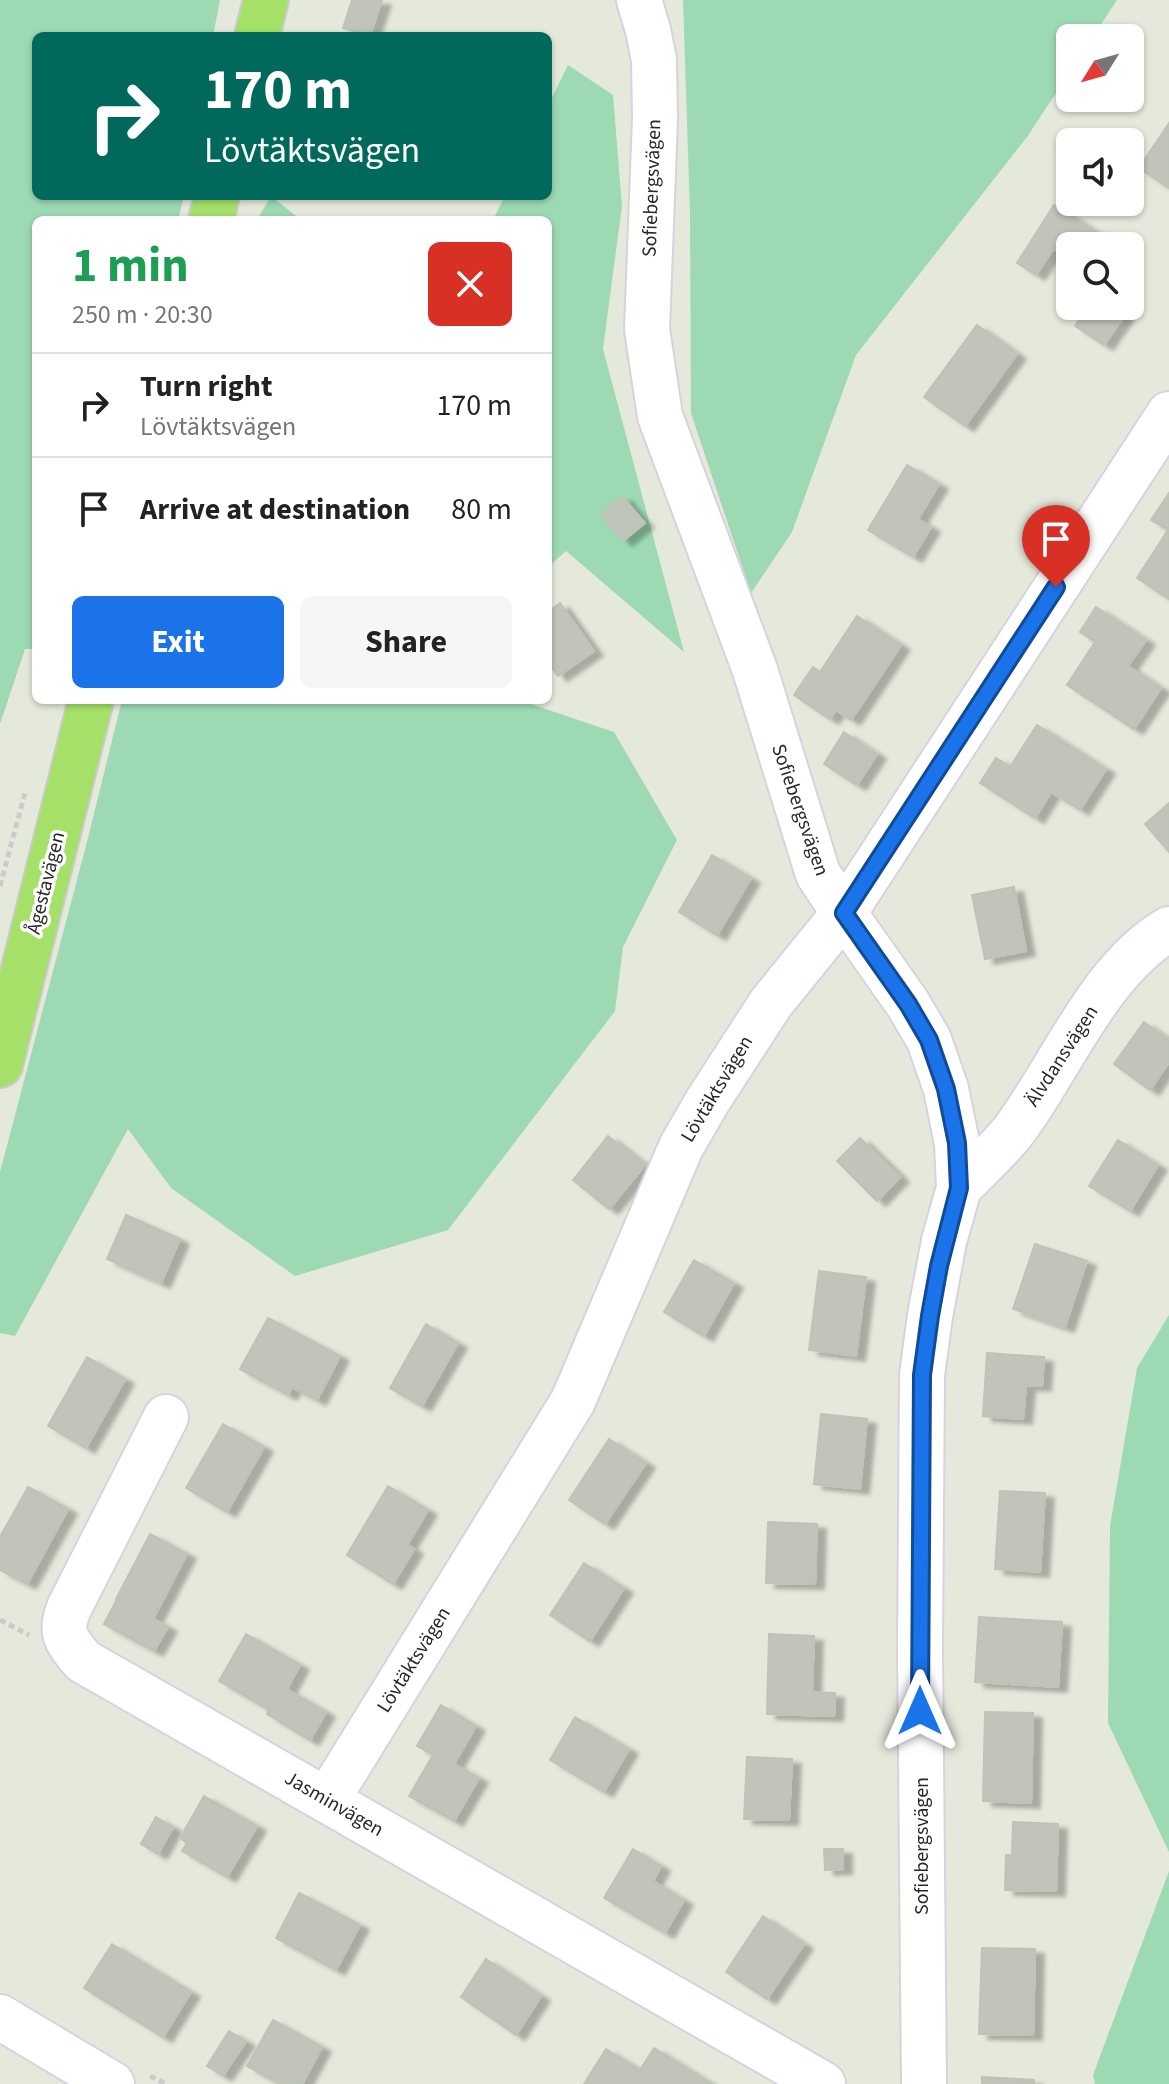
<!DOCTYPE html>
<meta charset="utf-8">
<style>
body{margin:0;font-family:"Source Sans 3",sans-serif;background:#f6f6f6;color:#222;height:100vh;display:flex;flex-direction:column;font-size:30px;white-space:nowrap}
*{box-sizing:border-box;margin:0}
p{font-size:26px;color:#767676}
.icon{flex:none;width:44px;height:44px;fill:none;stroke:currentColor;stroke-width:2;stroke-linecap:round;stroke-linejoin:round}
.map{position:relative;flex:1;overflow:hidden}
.details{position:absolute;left:32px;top:216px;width:520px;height:488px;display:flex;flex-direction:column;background:#fff;border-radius:12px;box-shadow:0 2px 6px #0004}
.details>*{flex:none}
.banner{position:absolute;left:32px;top:32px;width:520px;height:168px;border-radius:12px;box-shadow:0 2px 6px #0004;background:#00695c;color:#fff;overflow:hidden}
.needle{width:52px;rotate:233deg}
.controls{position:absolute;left:1056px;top:24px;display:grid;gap:16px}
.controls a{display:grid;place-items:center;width:88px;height:88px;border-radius:12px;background:#fff;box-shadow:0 2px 6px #0004;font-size:40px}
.pin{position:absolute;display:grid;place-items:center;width:68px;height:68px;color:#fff;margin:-82px -34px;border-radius:50% 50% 50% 0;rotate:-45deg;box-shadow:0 0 8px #0007}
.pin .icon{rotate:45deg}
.me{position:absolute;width:88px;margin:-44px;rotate:0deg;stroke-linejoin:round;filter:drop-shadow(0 0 6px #0008)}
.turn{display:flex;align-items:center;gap:28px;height:168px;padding:0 40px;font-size:36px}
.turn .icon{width:104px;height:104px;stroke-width:2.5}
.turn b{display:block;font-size:56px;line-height:68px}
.round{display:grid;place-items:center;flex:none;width:84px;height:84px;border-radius:12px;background:#f6f6f6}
.summary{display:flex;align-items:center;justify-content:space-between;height:136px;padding:0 40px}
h1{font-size:48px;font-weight:700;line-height:60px;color:#1e9e55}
.action{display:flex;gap:16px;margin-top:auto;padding:16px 40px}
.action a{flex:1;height:92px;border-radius:12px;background:#1a73e8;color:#fff;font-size:32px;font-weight:700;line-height:92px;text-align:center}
.action a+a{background:#f6f6f6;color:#222}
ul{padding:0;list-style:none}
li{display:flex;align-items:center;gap:24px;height:104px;padding:0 40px;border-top:2px solid #e0e0e0}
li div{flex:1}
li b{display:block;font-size:30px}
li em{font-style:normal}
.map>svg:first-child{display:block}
.green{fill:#9ddab4}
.building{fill:#c0c4bb;stroke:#bec4b5;stroke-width:2;filter:url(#shadow)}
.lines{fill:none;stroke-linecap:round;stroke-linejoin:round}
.minor-casing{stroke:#d9d1df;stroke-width:48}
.major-casing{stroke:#cbcbcb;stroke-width:48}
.path{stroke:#cbcbcb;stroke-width:5;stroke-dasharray:6 4;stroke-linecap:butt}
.minor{stroke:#fff;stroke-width:44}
.major{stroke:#a5e168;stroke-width:44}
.route-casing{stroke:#114b97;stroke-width:20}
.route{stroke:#1a73e8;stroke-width:14}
.labels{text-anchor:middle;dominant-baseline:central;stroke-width:7;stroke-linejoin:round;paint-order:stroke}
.street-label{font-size:20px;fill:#282828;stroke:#fff}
</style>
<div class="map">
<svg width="1169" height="2084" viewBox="0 0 1169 2084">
<defs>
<filter id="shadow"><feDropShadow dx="9" dy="5" stdDeviation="2" flood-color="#0004"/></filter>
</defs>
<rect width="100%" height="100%" fill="#e5e9db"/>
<g class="green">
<path d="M 0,0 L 220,0 L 213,36 L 36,36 L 36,196 L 184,196 L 178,220 L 36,220 L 36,649 L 25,649 L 0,724 Z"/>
<path d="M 683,0 L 1117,0 L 1092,38 L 1070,38 L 1070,72 L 1027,137 L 856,355 L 792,532 L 751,593 L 691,413 L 690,213 Z"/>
<path d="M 568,65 L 613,95 L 622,206 L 603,349 L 684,652 L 566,551 L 548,567 L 548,220 L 493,220 L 505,196 L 548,196 L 548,106 Z"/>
<path d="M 271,196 L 301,220 L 257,220 Z"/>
<path d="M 122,700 L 519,700 L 614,732 L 677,840 L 623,947 L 615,1011 L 448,1230 L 295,1276 L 171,1188 L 128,1129 L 15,1336 L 0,1333 L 0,1172 L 87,842 Z"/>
<path d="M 1169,1315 L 1169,1852 L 1108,1723 L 1110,1526 L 1137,1368 Z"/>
<path d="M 1169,1871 L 1169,2084 L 1095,2084 L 1093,2075 Z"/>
</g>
<g class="building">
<path d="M 352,0 L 382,0 L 370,36 L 343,28 Z"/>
<path d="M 1169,123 L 1169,188 L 1139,168 Z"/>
<path d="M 1054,205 L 1103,236 L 1097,246 L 1070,246 L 1070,260 L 1053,249 L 1036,275 L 1017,263 Z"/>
<path d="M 1088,306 L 1111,306 L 1125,315 L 1104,345 L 1075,326 Z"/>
<path d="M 977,325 L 1017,354 L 965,426 L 924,397 Z"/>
<path d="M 907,465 L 939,484 L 918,519 L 931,527 L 913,557 L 868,530 Z"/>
<path d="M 1169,493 L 1169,599 L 1137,578 L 1168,530 L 1151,520 Z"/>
<path d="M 622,496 L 645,523 L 623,541 L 601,514 Z"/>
<path d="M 560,603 L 594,651 L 558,676 L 548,662 L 548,612 Z"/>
<path d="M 1096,607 L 1146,640 L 1128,666 L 1161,688 L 1134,729 L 1067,685 L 1095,642 L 1080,632 Z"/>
<path d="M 857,616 L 901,645 L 851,720 L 836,710 L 830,719 L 794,695 L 813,667 L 820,672 Z"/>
<path d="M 1037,725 L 1106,769 L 1080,810 L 1051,792 L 1035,818 L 980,783 L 996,758 L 1010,767 Z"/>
<path d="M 844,732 L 877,754 L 857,785 L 824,764 Z"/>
<path d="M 1169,803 L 1169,852 L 1145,824 Z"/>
<path d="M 712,855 L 751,878 L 717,935 L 679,912 Z"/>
<path d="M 1014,887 L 1026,951 L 985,959 L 972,895 Z"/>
<path d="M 1144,1022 L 1169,1040 L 1169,1062 L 1150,1090 L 1114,1064 Z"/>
<path d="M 608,1136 L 645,1165 L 609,1209 L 573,1180 Z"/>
<path d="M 860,1138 L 900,1177 L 877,1201 L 837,1161 Z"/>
<path d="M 1118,1140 L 1158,1165 L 1130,1211 L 1089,1186 Z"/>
<path d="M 126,1215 L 180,1239 L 161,1283 L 107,1259 Z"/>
<path d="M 1035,1244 L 1087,1261 L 1065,1327 L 1013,1309 Z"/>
<path d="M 694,1260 L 734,1283 L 704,1336 L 664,1312 Z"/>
<path d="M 819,1271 L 866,1277 L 856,1356 L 809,1350 Z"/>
<path d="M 268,1318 L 340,1356 L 317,1400 L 292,1387 L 288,1395 L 240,1369 Z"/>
<path d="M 426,1324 L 458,1343 L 422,1406 L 390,1388 Z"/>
<path d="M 987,1353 L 1044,1357 L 1042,1386 L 1026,1385 L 1023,1419 L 983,1416 Z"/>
<path d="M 87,1357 L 125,1379 L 86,1448 L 48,1426 Z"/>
<path d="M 821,1414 L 867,1419 L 860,1489 L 814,1484 Z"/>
<path d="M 223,1424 L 264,1447 L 227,1512 L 186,1488 Z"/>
<path d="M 609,1439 L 646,1463 L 605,1524 L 569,1500 Z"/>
<path d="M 388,1486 L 428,1510 L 407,1545 L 414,1549 L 393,1584 L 347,1555 Z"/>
<path d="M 28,1487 L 68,1509 L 27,1584 L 0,1570 L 0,1537 Z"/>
<path d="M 1000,1491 L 1045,1493 L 1040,1572 L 995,1569 Z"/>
<path d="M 768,1522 L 817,1524 L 815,1584 L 766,1583 Z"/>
<path d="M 150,1534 L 187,1554 L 153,1619 L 116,1599 Z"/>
<path d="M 584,1563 L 624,1588 L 590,1641 L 550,1615 Z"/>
<path d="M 117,1599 L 168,1627 L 154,1651 L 104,1624 Z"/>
<path d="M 979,1617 L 1062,1622 L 1058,1687 L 975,1682 Z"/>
<path d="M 246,1634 L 300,1665 L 287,1689 L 326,1712 L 310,1740 L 267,1714 L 269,1710 L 219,1681 Z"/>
<path d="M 769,1634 L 814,1636 L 812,1692 L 835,1693 L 834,1716 L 767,1714 Z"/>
<path d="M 441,1705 L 476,1726 L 454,1764 L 479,1778 L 454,1821 L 409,1796 L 433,1755 L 417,1746 Z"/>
<path d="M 985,1712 L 1033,1713 L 1031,1803 L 983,1801 Z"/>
<path d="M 575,1717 L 629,1749 L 604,1792 L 550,1760 Z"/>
<path d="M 747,1757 L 792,1759 L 789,1820 L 744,1819 Z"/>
<path d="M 204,1796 L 257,1826 L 227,1877 L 182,1851 L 187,1843 L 180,1838 Z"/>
<path d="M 156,1817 L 173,1827 L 158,1854 L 141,1844 Z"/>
<path d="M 1013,1822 L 1058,1824 L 1056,1891 L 1005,1890 L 1006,1855 L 1012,1855 Z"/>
<path d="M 633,1849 L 661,1866 L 653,1881 L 684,1900 L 665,1933 L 604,1898 Z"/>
<path d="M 824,1849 L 843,1849 L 843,1869 L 825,1870 Z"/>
<path d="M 299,1893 L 360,1925 L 336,1970 L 276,1938 Z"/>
<path d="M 763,1916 L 804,1944 L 767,1999 L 726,1972 Z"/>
<path d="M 112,1944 L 191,1992 L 163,2037 L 84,1988 Z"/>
<path d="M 982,1948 L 1035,1949 L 1033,2035 L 979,2034 Z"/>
<path d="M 486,1959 L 541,1996 L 516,2035 L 461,1997 Z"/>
<path d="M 273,2020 L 322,2047 L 302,2084 L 280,2084 L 247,2066 Z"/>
<path d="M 229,2031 L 246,2041 L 223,2076 L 207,2066 Z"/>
<path d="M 654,2048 L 712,2084 L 584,2084 L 606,2049 L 640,2070 Z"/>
<path d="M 982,2077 L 1034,2080 L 1034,2084 L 982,2084 Z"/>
</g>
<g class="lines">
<defs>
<g id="minor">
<path d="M 639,0 L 648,30 L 654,60 L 655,119 L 647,329 L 660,416 L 755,670 L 818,874 L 844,913 L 908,1004 L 929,1040 L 946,1089 L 957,1143 L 959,1188 L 944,1241 L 930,1316 L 922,1375 L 920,1649 L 924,2084"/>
<path d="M 959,1188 C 977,1169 999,1150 1015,1129 C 1061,1067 1100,969 1169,929"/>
<path d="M 166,1417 L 69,1608 C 59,1634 66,1640 83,1661 L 823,2084"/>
<path d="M 327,1800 L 573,1401 L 681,1147 L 707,1102 L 771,1003 L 844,913 L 1169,414"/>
<path d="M 0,2017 L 112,2084"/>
</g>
<g id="major">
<path d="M 257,36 L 266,0"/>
<path d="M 211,220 L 217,196"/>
<path d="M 0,1065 L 91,700"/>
</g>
</defs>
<use href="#minor" class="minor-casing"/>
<use href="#major" class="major-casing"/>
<g class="path">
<path d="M 0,886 L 25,793"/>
<path d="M 0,1620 L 29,1635"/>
<path d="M 150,2076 L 167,2084"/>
</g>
<use href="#minor" class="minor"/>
<use href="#major" class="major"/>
</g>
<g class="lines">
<defs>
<path id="route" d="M 920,1711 L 922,1375 L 930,1316 L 939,1266 L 959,1188 L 957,1143 L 946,1089 L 929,1040 L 908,1004 L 844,913 L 1056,587"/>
</defs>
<use href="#route" class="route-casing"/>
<use href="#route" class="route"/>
</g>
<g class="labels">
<g class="street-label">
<text transform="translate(652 188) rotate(-88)">Sofiebergsvägen</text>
<text transform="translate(800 810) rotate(71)">Sofiebergsvägen</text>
<text transform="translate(46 883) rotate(-76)">Ågestavägen</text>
<text transform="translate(1062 1056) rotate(-57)">Älvdansvägen</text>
<text transform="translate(717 1089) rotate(-59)">Lövtäktsvägen</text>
<text transform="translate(414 1660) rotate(-58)">Lövtäktsvägen</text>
<text transform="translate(334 1804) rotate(30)">Jasminvägen</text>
<text transform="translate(922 1846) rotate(-90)">Sofiebergsvägen</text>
</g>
</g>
</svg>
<div class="controls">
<a><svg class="needle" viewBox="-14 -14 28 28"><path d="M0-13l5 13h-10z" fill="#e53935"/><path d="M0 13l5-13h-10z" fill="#767676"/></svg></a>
<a><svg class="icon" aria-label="sound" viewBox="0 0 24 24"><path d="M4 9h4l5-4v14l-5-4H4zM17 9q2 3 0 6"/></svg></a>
<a><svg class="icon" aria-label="search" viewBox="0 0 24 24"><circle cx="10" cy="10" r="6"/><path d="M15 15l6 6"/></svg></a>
</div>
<div class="pin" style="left:1056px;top:587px;background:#d93025"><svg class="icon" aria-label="arrive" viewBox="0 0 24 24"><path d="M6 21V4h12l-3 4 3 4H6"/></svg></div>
<svg class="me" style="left:920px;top:1711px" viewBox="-20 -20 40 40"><path d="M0-17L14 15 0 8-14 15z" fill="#1a73e8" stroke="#fff" stroke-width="4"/></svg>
<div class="banner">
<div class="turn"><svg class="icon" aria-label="right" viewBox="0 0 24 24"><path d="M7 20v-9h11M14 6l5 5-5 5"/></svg><div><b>170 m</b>Lövtäktsvägen</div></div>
</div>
<section class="details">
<div class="summary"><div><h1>1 min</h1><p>250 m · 20:30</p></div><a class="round" style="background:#d93025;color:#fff"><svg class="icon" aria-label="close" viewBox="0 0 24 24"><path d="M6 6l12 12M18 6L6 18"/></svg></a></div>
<ul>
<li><svg class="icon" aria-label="right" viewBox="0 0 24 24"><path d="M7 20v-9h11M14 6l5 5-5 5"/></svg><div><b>Turn right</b><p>Lövtäktsvägen</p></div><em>170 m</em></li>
<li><svg class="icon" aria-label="arrive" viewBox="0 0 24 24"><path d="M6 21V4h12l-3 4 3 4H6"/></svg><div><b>Arrive at destination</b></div><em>80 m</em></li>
</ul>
<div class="action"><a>Exit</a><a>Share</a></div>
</section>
</div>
